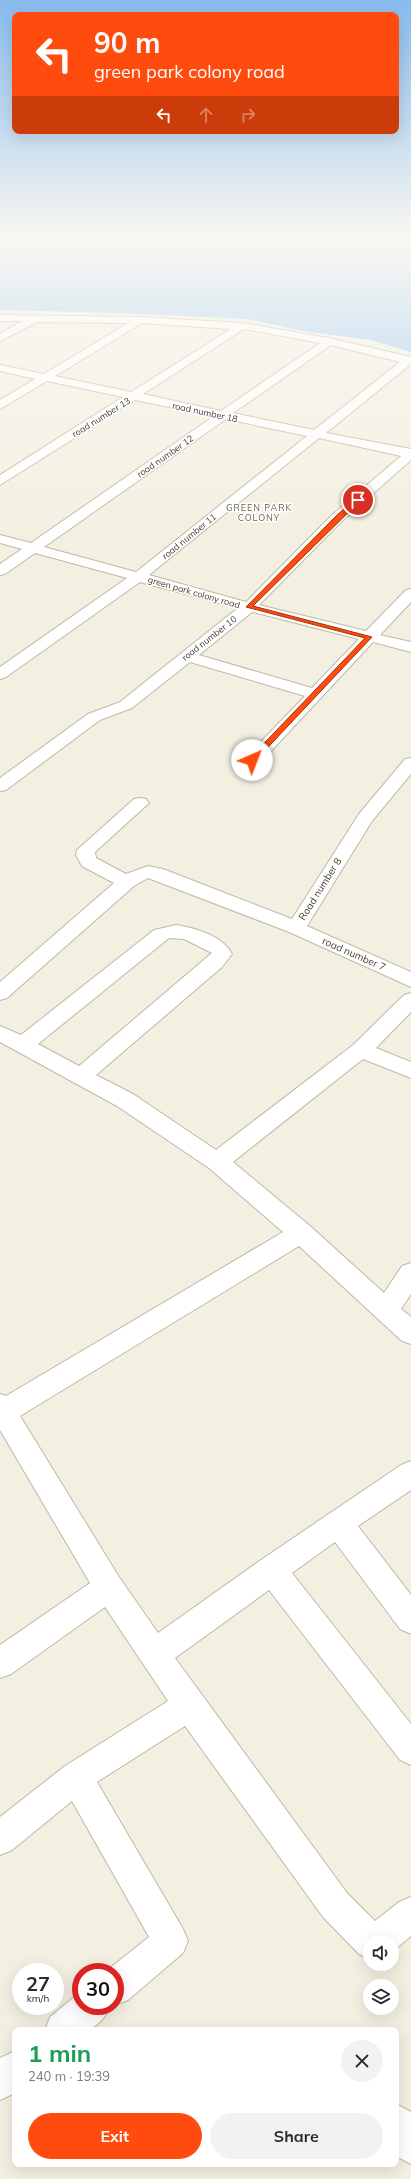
<!DOCTYPE html>
<meta charset="utf-8">
<style>
body{margin:0;font-family:Mulish,sans-serif;background:#f2f2f3;color:#2b2b33;height:100vh;display:flex;flex-direction:column;font-size:15px;white-space:nowrap}
*{box-sizing:border-box;margin:0}
p{font-size:13px;color:#7c7c81}
.icon{flex:none;width:22px;height:22px;fill:none;stroke:currentColor;stroke-width:2;stroke-linecap:round;stroke-linejoin:round}
.map{position:relative;flex:1;overflow:hidden}
.sheet{position:absolute;left:12px;top:2027px;width:387px;height:140px;display:flex;flex-direction:column;background:#fff;border-radius:8px;box-shadow:0 4px 16px #0002}
.sheet>*{flex:none}
.top-card{position:absolute;left:12px;top:12px;width:387px;height:122px;border-radius:8px;box-shadow:0 4px 16px #0002;background:#ff4b0d;color:#fff;overflow:hidden}
.fabs{position:absolute;left:363px;top:1935px;display:grid;gap:8px}
.fabs a{display:grid;place-items:center;width:36px;height:36px;border-radius:50%;background:#fff;box-shadow:0 4px 16px #0002;font-size:20px}
.speed{position:absolute;left:12px;top:1963px;display:flex;gap:8px;font-size:20px;font-weight:700;text-align:center}
.speed>*{display:grid;place-content:center;width:52px;height:52px;border-radius:50%;background:#fff;box-shadow:0 4px 16px #0002;line-height:1}
.speed small{font-size:10px;font-weight:400}
.speed .limit{border:6px solid #d22;background:#fff;color:#111}
.pin{position:absolute;display:grid;place-items:center;width:34px;height:34px;color:#fff;margin:-17px;border:2px solid #fff;border-radius:50%;box-shadow:0 1px 4px #0007}
.me{position:absolute;width:44px;margin:-22px;rotate:44deg;stroke-linejoin:round;filter:drop-shadow(0 0 3px #0008)}
.turn{display:flex;align-items:center;gap:14px;height:84px;padding:0 16px;font-size:18px}
.turn .icon{width:52px;height:52px;stroke-width:2.5}
.turn b{display:block;font-size:28px;line-height:34px}
.lanes{display:flex;align-items:center;height:38px;padding:0 16px;background:#0003;justify-content:center;gap:20px;direction:ltr}
.lanes .off{opacity:.35}
.round{display:grid;place-items:center;flex:none;width:42px;height:42px;border-radius:21px;background:#f2f2f3}
.summary{display:flex;align-items:center;justify-content:space-between;height:68px;padding:0 16px}
h1{font-size:24px;font-weight:700;line-height:30px;color:#1e9e55}
.button{display:flex;gap:8px;margin-top:auto;padding:8px 16px}
.button a{flex:1;height:46px;border-radius:24px;background:#ff4b0d;color:#fff;font-size:16px;font-weight:700;line-height:46px;text-align:center}
.button a+a{background:#f2f2f3;color:#2b2b33}
.map>svg:first-child{display:block}
.water{fill:#99c6f5}
.lines{fill:none;stroke-linecap:round;stroke-linejoin:round}
.minor-casing{stroke:#bfb8a5;stroke-width:2}
.minor{fill:#fff;fill-rule:evenodd}
.route{fill:#ff4b0d;stroke:#a63108}
.labels{text-anchor:middle;dominant-baseline:central;stroke-width:3;stroke-linejoin:round;paint-order:stroke}
.far-street-label{font-size:9px;fill:#454032;stroke:#fff}
.far-neighbourhood-label{font-size:9px;letter-spacing:1px;fill:#685f49;stroke:#fff}
.street-label{font-size:10px;fill:#454032;stroke:#fff}
</style>
<div class="map">
<svg width="411" height="2179" viewBox="0 0 411 2179">
<rect width="100%" height="100%" fill="#f3f0e2"/>
<path class="water" d="M 0,235 L 411,235 L 411,352 L 371,340 L 303,331 L 248,319 L 119,313 L 0,310 Z"/>
<g class="lines">
<defs>
<g id="minor">
<path d="M 0,315 L 140,317 L 242,323 L 329,338 L 411,357 L 411,364 L 326,433 L 411,449 L 411,460 L 342,521 L 259,605 L 366,631 L 406,590 L 411,589 L 411,602 L 380,635 L 411,642 L 411,652 L 373,642 L 258,765 L 246,765 L 243,761 L 246,757 L 305,696 L 190,662 L 132,708 L 100,720 L 6,790 L 0,791 L 0,778 L 88,714 L 120,702 L 238,608 L 140,582 L 6,677 L 0,679 L 0,667 L 127,578 L 35,553 L 5,574 L 0,575 L 0,564 L 22,549 L 0,543 L 0,535 L 31,543 L 214,416 L 135,400 L 0,485 L 0,475 L 123,397 L 47,381 L 0,409 L 0,400 L 35,379 L 0,371 L 0,365 L 44,374 L 128,323 L 37,322 L 0,341 L 0,334 L 22,321 L 0,321 ZM 142,323 L 231,329 L 131,392 L 55,376 ZM 244,329 L 320,343 L 221,411 L 143,394 ZM 331,345 L 400,362 L 314,430 L 233,413 ZM 226,419 L 307,436 L 136,572 L 44,547 ZM 319,438 L 401,456 L 332,515 L 246,602 L 149,575 ZM 252,612 L 257,613 L 359,639 L 312,688 L 199,655 Z"/>
<path d="M 411,758 L 411,774 L 372,821 L 307,926 L 411,972 L 411,987 L 289,932 L 148,878 L 134,886 L 7,998 L 0,1000 L 0,982 L 114,883 L 82,866 L 76,855 L 77,850 L 134,799 L 140,798 L 146,799 L 149,803 L 95,852 L 96,858 L 126,874 L 148,866 L 163,869 L 292,919 L 359,814 L 405,759 Z"/>
<path d="M 176,925 C 196,928 223,936 232,954 L 222,967 L 96,1075 L 133,1094 L 216,1150 L 353,1045 L 404,995 L 411,993 L 411,1012 L 376,1048 L 411,1062 L 411,1078 L 363,1059 L 233,1162 L 310,1226 L 384,1293 L 402,1266 L 411,1263 L 411,1294 L 401,1309 L 411,1317 L 411,1344 L 402,1341 L 299,1246 L 20,1416 L 119,1577 L 158,1633 L 261,1560 L 401,1465 L 411,1461 L 411,1490 L 358,1526 L 411,1595 L 411,1634 L 400,1629 L 335,1542 L 292,1573 L 411,1724 L 411,1765 L 400,1760 L 269,1590 L 175,1658 L 347,1893 L 375,1921 L 399,1902 L 411,1897 L 411,1936 L 392,1952 L 392,1942 L 370,1942 L 370,1959 L 359,1954 L 323,1917 L 185,1726 L 97,1782 L 183,1929 L 188,1941 L 183,1953 L 128,2000 L 115,2005 L 115,1972 L 105,1972 L 149,1937 L 72,1801 L 12,1850 L 0,1855 L 0,1817 L 65,1766 L 168,1701 L 105,1607 L 11,1674 L 0,1678 L 0,1645 L 90,1583 L 0,1430 L 0,1394 L 6,1396 L 283,1232 L 209,1168 L 117,1106 L 0,1042 L 0,1026 L 21,1035 L 154,930 ZM 169,938 L 184,939 L 212,953 L 79,1066 L 38,1044 Z"/>
<path d="M 79,1993 L 81,1993 L 81,2006 L 110,2006 C 96,2039 75,2030 45,2030 L 50,2017 Z"/>
<path d="M 15,2051 L 15,2093 L 0,2100 L 0,2058 Z"/>
<path d="M 396,2104 L 411,2112 L 411,2164 L 396,2156 Z"/>
</g>
</defs>
<use href="#minor" class="minor-casing"/>
<use href="#minor" class="minor"/>
</g>
<linearGradient id="sky" x2="0" y2="1"><stop stop-color="#88bbed"/><stop offset="0.44" stop-color="#faf8f2"/><stop offset="1" stop-color="#faf8f2" stop-opacity="0"/></linearGradient>
<rect width="411" height="540" fill="url(#sky)"/>
<path class="route" d="M 356,498 L 361,500 L 253,606 L 372,637 L 254,762 L 249,762 L 249,759 L 365,638 L 246,607 L 335,517 Z"/>
<g class="labels">
<g class="far-street-label">
<text transform="translate(205 412) rotate(12)">road number 18</text>
<text transform="translate(101 417) rotate(-32)">road number 13</text>
<text transform="translate(165 456) rotate(-35)">road number 12</text>
<text transform="translate(189 536) rotate(-39)">road number 11</text>
<text transform="translate(194 592) rotate(16)">green park colony road</text>
<text transform="translate(209 638) rotate(-38)">road number 10</text>
</g>
<g class="far-neighbourhood-label">
<text x="259" y="507">GREEN PARK<tspan x="259" dy="10">COLONY</tspan></text>
</g>
<g class="street-label">
<text transform="translate(320 889) rotate(-58)">Road number 8</text>
<text transform="translate(354 954) rotate(24)">road number 7</text>
</g>
</g>
</svg>
<div class="fabs">
<a><svg class="icon" aria-label="sound" viewBox="0 0 24 24"><path d="M4 9h4l5-4v14l-5-4H4zM17 9q2 3 0 6"/></svg></a>
<a><svg class="icon" aria-label="layers" viewBox="0 0 24 24"><path d="M12 4l9 5-9 5-9-5zM3 14l9 5 9-5"/></svg></a>
</div>
<div class="speed"><div>27<small>km/h</small></div><div class="limit">30</div></div>
<div class="pin" style="left:358px;top:500px;background:#d93025"><svg class="icon" aria-label="arrive" viewBox="0 0 24 24"><path d="M6 21V4h12l-3 4 3 4H6"/></svg></div>
<svg class="me" style="left:252px;top:760px" viewBox="-20 -20 40 40"><circle r="19" fill="#fff"/><path d="M0-13L10 11 0 6-10 11z" fill="#ff4b0d"/></svg>
<div class="top-card">
<div class="turn"><svg class="icon" aria-label="left" viewBox="0 0 24 24"><path d="M17 20v-9H6M10 6l-5 5 5 5"/></svg><div><b>90 m</b>green park colony road</div></div>
<div class="lanes"><svg class="icon" aria-label="left" viewBox="0 0 24 24"><path d="M17 20v-9H6M10 6l-5 5 5 5"/></svg><svg class="icon off" aria-label="ahead" viewBox="0 0 24 24"><path d="M12 20V5M6 11l6-6 6 6"/></svg><svg class="icon off" aria-label="right" viewBox="0 0 24 24"><path d="M7 20v-9h11M14 6l5 5-5 5"/></svg></div>
</div>
<section class="sheet">
<div class="summary"><div><h1>1 min</h1><p>240 m · 19:39</p></div><a class="round"><svg class="icon" aria-label="close" viewBox="0 0 24 24"><path d="M6 6l12 12M18 6L6 18"/></svg></a></div>
<div class="button"><a>Exit</a><a>Share</a></div>
</section>
</div>
